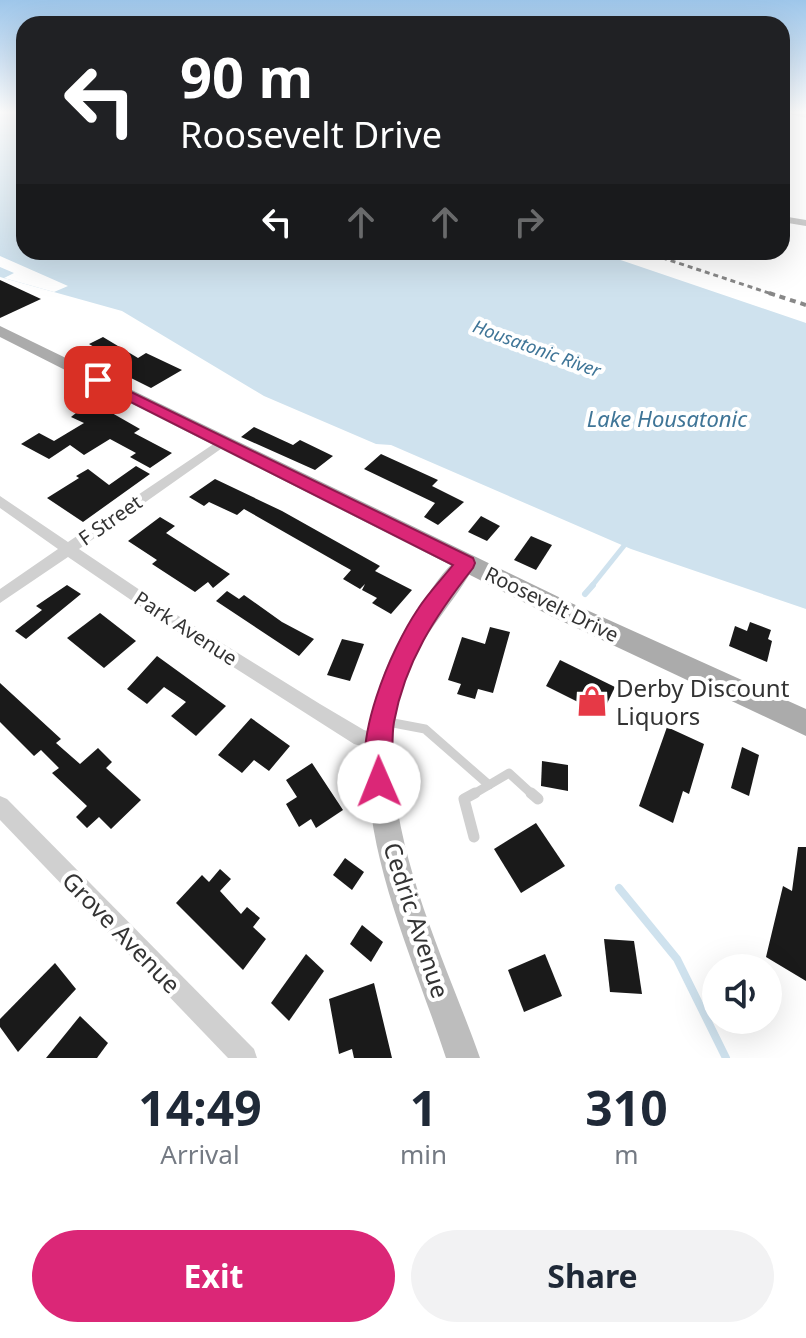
<!DOCTYPE html>
<style>
body{margin:0;font-family:"Noto Sans",sans-serif;background:#f2f2f3;color:#1f2937;height:100vh;display:flex;flex-direction:column;font-size:30px;white-space:nowrap}
*{box-sizing:border-box;margin:0}
p{font-size:26px;color:#747a83}
.icon{flex:none;width:44px;height:44px;fill:none;stroke:currentColor;stroke-width:2;stroke-linecap:round;stroke-linejoin:round}
.map{position:relative;height:1058px;overflow:hidden}
.sheet{display:flex;flex-direction:column;background:#fff;flex:1}
.sheet>*{flex:none}
.guide{position:absolute;left:16px;top:16px;width:774px;height:244px;border-radius:24px;box-shadow:0 8px 32px #0002;background:#202124;color:#fff;overflow:hidden}
.controls{position:absolute;left:702px;top:954px;display:grid;gap:16px}
.controls a{display:grid;place-items:center;width:80px;height:80px;border-radius:50%;background:#fff;box-shadow:0 8px 32px #0002;font-size:40px}
.pin{position:absolute;display:grid;place-items:center;width:68px;height:68px;color:#fff;margin:-34px;border-radius:16px;box-shadow:0 4px 12px #0006}
.me{position:absolute;width:88px;margin:-44px;rotate:359deg;stroke-linejoin:round;filter:drop-shadow(0 0 6px #0008)}
.turn{display:flex;align-items:center;gap:28px;height:168px;padding:0 32px;font-size:36px}
.turn .icon{width:104px;height:104px;stroke-width:2.5}
.turn b{display:block;font-size:56px;line-height:68px}
.lanes{display:flex;align-items:center;height:76px;padding:0 32px;background:#0003;justify-content:center;gap:40px;direction:ltr}
.lanes .off{opacity:.35}
.eta{display:flex;justify-content:space-evenly;align-items:center;height:136px;text-align:center}
.eta b{font-size:48px;font-weight:700;line-height:56px}
.primary-button{display:flex;gap:16px;margin-top:auto;padding:16px 32px}
.primary-button a{flex:1;height:92px;border-radius:48px;background:#db2777;color:#fff;font-size:32px;font-weight:700;line-height:92px;text-align:center}
.primary-button a+a{background:#f2f2f3;color:#1f2937}
.map>svg:first-child{display:block}
.water{fill:#cfe2ee}
.pier{fill:#fff}
.lines{fill:none;stroke-linecap:round;stroke-linejoin:round}
.stream-far2{stroke:#cfe2ee;stroke-width:5}
.stream-far1{stroke:#cfe2ee;stroke-width:6}
.stream{stroke:#cfe2ee;stroke-width:8}
.building{fill:#1a1a1a}
.lane-far1{stroke:#d0d0d0;stroke-width:9}
.lane{stroke:#d0d0d0;stroke-width:11}
.street{fill:#d0d0d0;fill-rule:evenodd}
.secondary{fill:#bdbdbd;fill-rule:evenodd}
.primary{fill:#ababab;fill-rule:evenodd}
.rail-far1{stroke:#888;stroke-width:3;stroke-dasharray:5 4;stroke-linecap:butt}
.rail{stroke:#888;stroke-width:4;stroke-dasharray:6 5;stroke-linecap:butt}
.route{fill:#db2777;stroke:#8e194d;stroke-width:2}
.labels{text-anchor:middle;dominant-baseline:central;stroke-width:8;stroke-linejoin:round;paint-order:stroke}
.far-water-label{font-size:18px;font-style:italic;fill:#3f7597;stroke:#fff}
.street-label{font-size:20px;fill:#333;stroke:#fff}
.water-label{font-size:22px;font-style:italic;fill:#3f7597;stroke:#fff}
.near-poi-label{font-size:24px;fill:#333;stroke:#fff;text-anchor:start}
.near-street-label{font-size:24px;fill:#333;stroke:#fff}
</style>
<div class="map">
<svg width="806" height="1058" viewBox="0 0 806 1058">
<rect width="100%" height="100%" fill="#fff"/>
<path class="water" d="M 0,113 L 24,113 L 24,252 L 597,252 L 806,323 L 806,609 L 631,549 L 391,445 L 376,444 L 264,396 L 122,311 L 0,277 Z"/>
<path class="pier" d="M 0,256 L 68,286 L 54,292 L 4,278 L 14,273 L 0,267 Z"/>
<g class="lines">
<path class="stream-far2" d="M 591,587 L 627,542"/>
<path class="stream-far1" d="M 585,594 L 593,585"/>
<path class="stream" d="M 619,888 L 677,959 L 726,1058"/>
</g>
<g class="building">
<path d="M 0,280 L 41,299 L 0,318 Z"/>
<path d="M 103,337 L 138,358 L 146,353 L 182,370 L 151,388 L 115,370 L 125,365 L 89,344 Z"/>
<path d="M 91,401 L 140,429 L 134,433 L 172,453 L 150,468 L 130,457 L 136,453 L 110,439 L 84,455 L 70,445 L 49,459 L 21,444 L 39,433 L 54,441 L 84,423 L 71,417 Z"/>
<path d="M 254,427 L 293,445 L 300,440 L 333,456 L 315,470 L 241,437 Z"/>
<path d="M 381,454 L 438,480 L 432,486 L 464,502 L 438,525 L 424,517 L 435,503 L 364,469 Z"/>
<path d="M 136,466 L 150,474 L 83,522 L 47,498 L 79,478 L 76,476 L 88,469 L 109,485 Z"/>
<path d="M 215,479 L 282,511 L 380,566 L 375,571 L 412,590 L 391,614 L 372,603 L 377,598 L 362,590 L 365,584 L 360,589 L 343,579 L 351,570 L 342,565 L 244,509 L 237,515 L 209,502 L 204,506 L 189,497 Z"/>
<path d="M 481,516 L 500,526 L 487,541 L 468,532 Z"/>
<path d="M 160,517 L 175,526 L 166,533 L 230,574 L 213,588 L 208,582 L 195,592 L 152,564 L 157,560 L 128,541 Z"/>
<path d="M 531,536 L 552,545 L 536,570 L 514,560 Z"/>
<path d="M 67,585 L 81,594 L 26,639 L 15,631 L 42,610 L 36,606 Z"/>
<path d="M 227,591 L 239,599 L 244,595 L 282,622 L 314,639 L 299,656 L 216,601 Z"/>
<path d="M 100,613 L 136,641 L 104,668 L 67,638 Z"/>
<path d="M 750,622 L 771,630 L 768,639 L 772,641 L 767,662 L 729,646 L 735,626 L 747,631 Z"/>
<path d="M 490,627 L 510,632 L 493,693 L 478,689 L 475,699 L 457,694 L 461,684 L 448,680 L 462,637 L 485,644 Z"/>
<path d="M 342,639 L 364,644 L 350,681 L 327,675 Z"/>
<path d="M 157,656 L 226,706 L 196,736 L 171,716 L 186,702 L 164,687 L 147,704 L 127,689 Z"/>
<path d="M 560,660 L 615,687 L 602,714 L 546,686 Z"/>
<path d="M 0,683 L 61,739 L 56,743 L 80,764 L 98,748 L 112,762 L 106,768 L 141,800 L 111,829 L 99,817 L 87,828 L 76,817 L 87,806 L 52,773 L 59,768 L 41,750 L 34,756 L 0,722 Z"/>
<path d="M 251,718 L 290,746 L 269,771 L 254,760 L 242,773 L 218,755 Z"/>
<path d="M 667,727 L 704,744 L 689,794 L 683,791 L 673,823 L 639,806 Z"/>
<path d="M 742,747 L 759,755 L 749,796 L 731,788 Z"/>
<path d="M 542,761 L 568,765 L 568,791 L 541,786 Z"/>
<path d="M 312,763 L 343,810 L 316,828 L 311,819 L 299,827 L 286,804 L 297,797 L 286,780 Z"/>
<path d="M 536,823 L 565,866 L 521,893 L 494,849 Z"/>
<path d="M 798,847 L 806,847 L 806,981 L 766,957 L 783,886 L 792,891 Z"/>
<path d="M 345,858 L 364,872 L 352,890 L 333,875 Z"/>
<path d="M 220,869 L 231,879 L 220,891 L 241,914 L 247,907 L 260,918 L 253,927 L 266,939 L 243,970 L 176,903 L 202,875 L 209,882 Z"/>
<path d="M 362,925 L 383,942 L 371,962 L 350,944 Z"/>
<path d="M 604,939 L 634,941 L 642,994 L 610,992 Z"/>
<path d="M 306,954 L 324,971 L 289,1021 L 271,1003 Z"/>
<path d="M 545,954 L 562,996 L 524,1012 L 508,970 Z"/>
<path d="M 55,963 L 76,989 L 18,1052 L 0,1027 L 0,1019 Z"/>
<path d="M 374,983 L 392,1058 L 354,1058 L 352,1049 L 339,1054 L 329,999 Z"/>
<path d="M 80,1016 L 108,1043 L 97,1058 L 46,1058 Z"/>
</g>
<g class="lines">
<g class="lane-far1">
<path d="M 388,722 L 425,729 L 489,785"/>
<path d="M 472,795 L 509,773 L 533,795"/>
</g>
<g class="lane">
<path d="M 531,793 L 538,799"/>
<path d="M 474,837 L 464,799 L 475,793"/>
</g>
<g class="street">
<path d="M 789,113 L 806,114 L 806,118 L 790,114 Z"/>
<path d="M 782,133 L 790,137 L 787,139 L 782,137 Z"/>
<path d="M 221,439 L 227,443 L 225,446 L 79,549 L 183,619 L 320,704 L 364,730 L 384,736 L 387,742 L 384,748 L 378,751 L 354,744 L 172,628 L 68,557 L 0,603 L 0,589 L 58,549 L 0,508 L 0,496 L 68,542 Z"/>
<path d="M 0,796 L 7,799 L 254,1049 L 257,1058 L 228,1058 L 0,820 Z"/>
</g>
<g class="secondary">
<path d="M 782,216 L 806,220 L 806,226 L 782,222 Z"/>
<path d="M 466,555 L 473,557 L 476,563 C 456,601 425,630 408,671 C 359,791 440,944 480,1058 L 446,1058 C 396,906 314,759 418,609 C 430,593 447,561 466,555 Z"/>
</g>
<path class="primary" d="M 0,326 L 569,602 L 806,709 L 806,736 L 551,616 L 0,337 Z"/>
<path class="rail-far1" d="M 645,252 L 775,295"/>
<path class="rail" d="M 769,293 L 806,305"/>
</g>
<linearGradient id="sky" x2="0" y2="1"><stop stop-color="#9ec6ea"/><stop offset="0.43" stop-color="#fff"/><stop offset="1" stop-color="#fff" stop-opacity="0"/></linearGradient>
<rect width="806" height="261" fill="url(#sky)"/>
<path class="route" d="M 98,376 L 473,558 L 475,563 L 473,568 C 435,616 405,662 394,722 C 390,744 396,771 388,791 L 379,794 L 370,791 C 350,743 391,649 418,609 C 428,593 442,579 453,565 L 93,383 L 90,380 Z"/>
<defs>
<symbol id="shop-bare" viewBox="-9 -9 18 18"><path d="M-5-2.5h2.3a2.7 3.5 0 0 1 5.4 0H5L5.5 6h-11ZM-1.5-2.5h3a1.5 2.3 0 0 0-3 0Z" fill="#e63946" stroke="#fff" stroke-width="2.5" paint-order="stroke"/></symbol>
</defs>
<g fill-rule="evenodd">
<use href="#shop-bare" x="570" y="679" width="44" height="44"/>
</g>
<g class="labels">
<g class="far-water-label">
<text transform="translate(537 348) rotate(20)">Housatonic River</text>
</g>
<g class="street-label">
<text transform="translate(110 520) rotate(-35)">F Street</text>
<text transform="translate(552 604) rotate(26)">Roosevelt Drive</text>
<text transform="translate(186 628) rotate(33)">Park Avenue</text>
</g>
<g class="water-label">
<text x="667" y="418">Lake Housatonic</text>
</g>
<g class="near-poi-label">
<text x="616" y="687">Derby Discount<tspan x="616" dy="28">Liquors</tspan></text>
</g>
<g class="near-street-label">
<text transform="translate(417 920) rotate(72)">Cedric Avenue</text>
<text transform="translate(122 932) rotate(46)">Grove Avenue</text>
</g>
</g>
</svg>
<div class="controls">
<a><svg class="icon" aria-label="sound" viewBox="0 0 24 24"><path d="M4 9h4l5-4v14l-5-4H4zM17 9q2 3 0 6"/></svg></a>
</div>
<div class="pin" style="left:98px;top:380px;background:#d93025"><svg class="icon" aria-label="arrive" viewBox="0 0 24 24"><path d="M6 21V4h12l-3 4 3 4H6"/></svg></div>
<svg class="me" style="left:379px;top:782px" viewBox="-20 -20 40 40"><circle r="19" fill="#fff"/><path d="M0-13L10 11 0 6-10 11z" fill="#db2777"/></svg>
<div class="guide">
<div class="turn"><svg class="icon" aria-label="left" viewBox="0 0 24 24"><path d="M17 20v-9H6M10 6l-5 5 5 5"/></svg><div><b>90 m</b>Roosevelt Drive</div></div>
<div class="lanes"><svg class="icon" aria-label="left" viewBox="0 0 24 24"><path d="M17 20v-9H6M10 6l-5 5 5 5"/></svg><svg class="icon off" aria-label="ahead" viewBox="0 0 24 24"><path d="M12 20V5M6 11l6-6 6 6"/></svg><svg class="icon off" aria-label="ahead" viewBox="0 0 24 24"><path d="M12 20V5M6 11l6-6 6 6"/></svg><svg class="icon off" aria-label="right" viewBox="0 0 24 24"><path d="M7 20v-9h11M14 6l5 5-5 5"/></svg></div>
</div>
</div>
<section class="sheet">
<div class="eta">
<div><b>14:49</b><p>Arrival</p></div>
<div><b>1</b><p>min</p></div>
<div><b>310</b><p>m</p></div>
</div>
<div class="primary-button"><a>Exit</a><a>Share</a></div>
</section>
